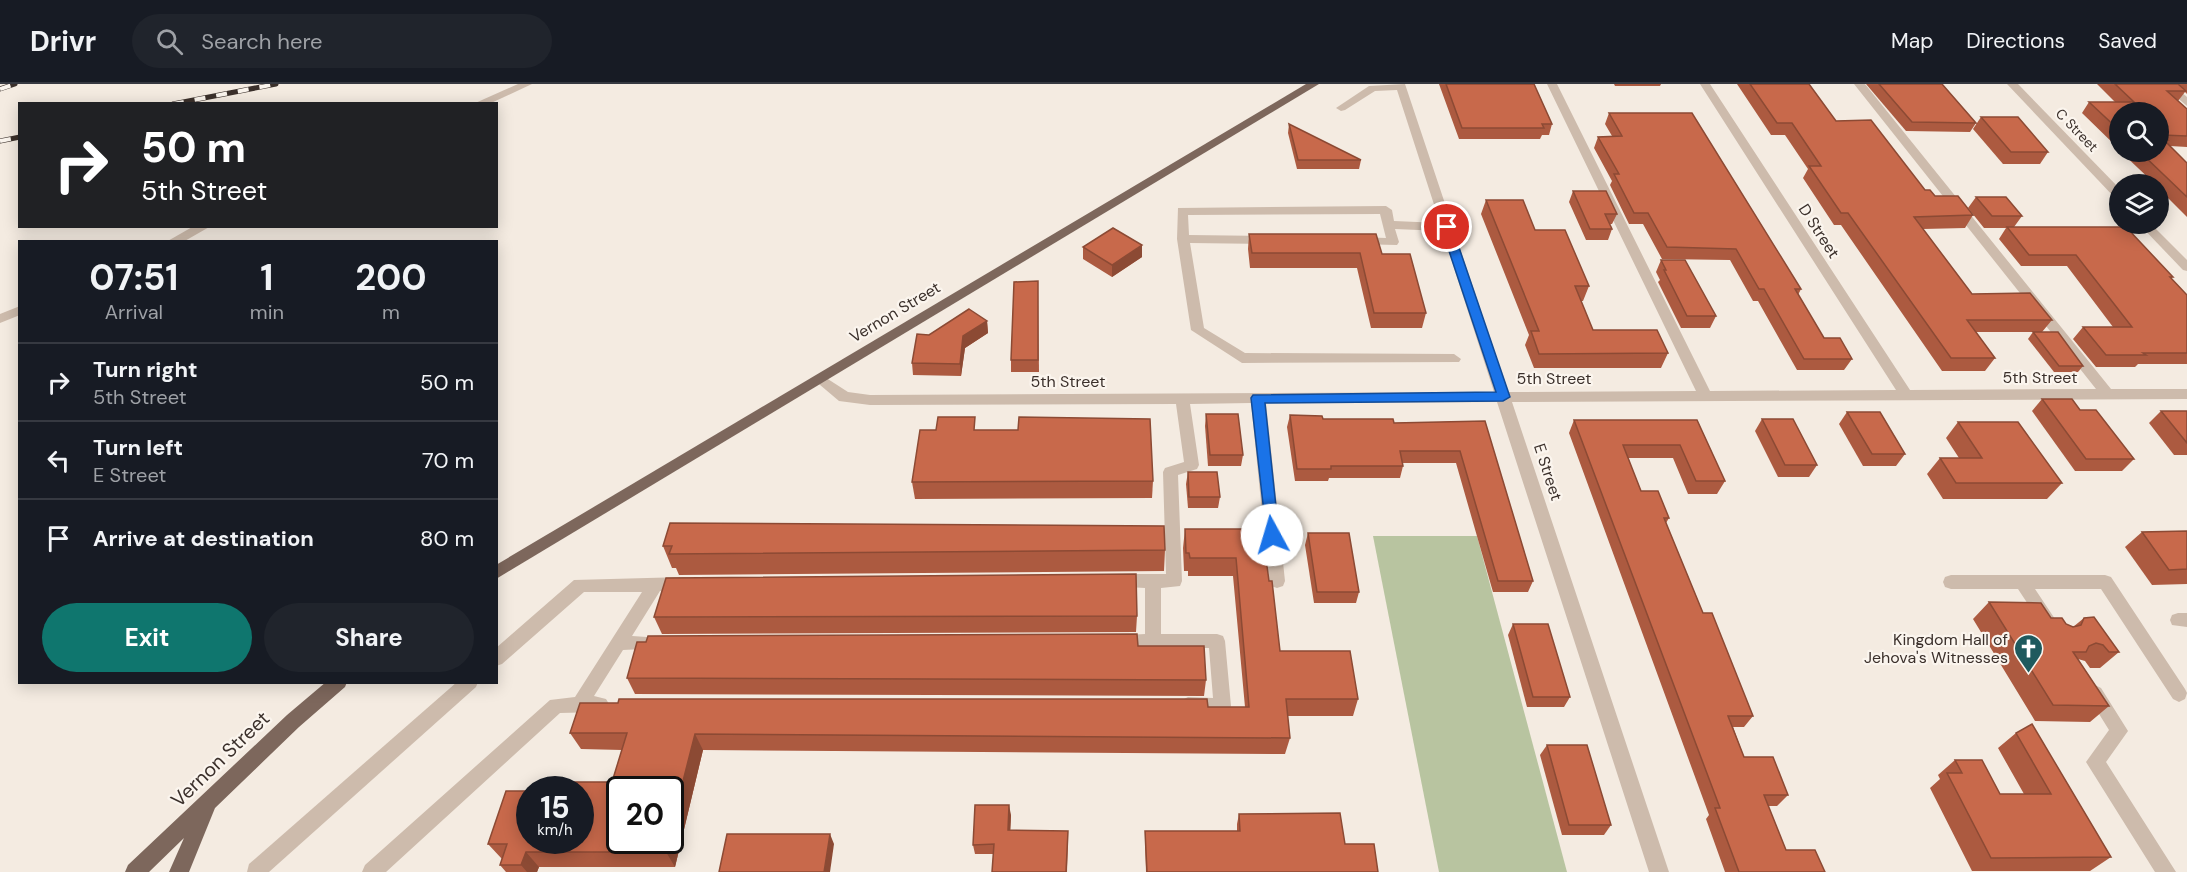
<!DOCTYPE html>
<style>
body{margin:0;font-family:"DM Sans",sans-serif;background:#20242c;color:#f1f3f6;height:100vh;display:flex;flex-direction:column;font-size:22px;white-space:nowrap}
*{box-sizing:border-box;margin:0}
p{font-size:20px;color:#9ea1a6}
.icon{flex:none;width:33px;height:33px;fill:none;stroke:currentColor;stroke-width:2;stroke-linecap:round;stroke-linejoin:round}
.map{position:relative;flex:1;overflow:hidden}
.details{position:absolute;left:18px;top:156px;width:480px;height:444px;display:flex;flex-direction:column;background:#171b24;border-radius:0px;box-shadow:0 3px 15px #0003}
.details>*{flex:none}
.hud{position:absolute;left:18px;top:18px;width:480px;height:126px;border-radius:0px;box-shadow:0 3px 15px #0003;background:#202124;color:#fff;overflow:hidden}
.controls{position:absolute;left:2109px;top:18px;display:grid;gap:12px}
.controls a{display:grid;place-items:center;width:60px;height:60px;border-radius:50%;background:#171b24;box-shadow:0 3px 15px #0003;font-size:30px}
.speed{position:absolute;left:516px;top:692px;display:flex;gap:12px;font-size:30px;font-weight:700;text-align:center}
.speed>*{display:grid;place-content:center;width:78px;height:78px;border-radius:50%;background:#171b24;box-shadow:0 3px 15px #0003;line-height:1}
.speed small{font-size:15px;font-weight:400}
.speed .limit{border:3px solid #111;border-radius:9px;background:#fff;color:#111}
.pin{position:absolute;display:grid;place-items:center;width:51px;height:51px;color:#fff;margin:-26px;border:3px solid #fff;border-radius:50%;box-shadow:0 2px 6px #0007}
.me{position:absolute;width:66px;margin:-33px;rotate:354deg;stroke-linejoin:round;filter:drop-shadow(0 0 4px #0008)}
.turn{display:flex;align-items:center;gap:21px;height:126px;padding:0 24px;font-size:27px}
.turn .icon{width:78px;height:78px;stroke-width:2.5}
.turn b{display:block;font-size:42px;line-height:51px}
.eta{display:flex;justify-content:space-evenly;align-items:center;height:102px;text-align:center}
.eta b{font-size:36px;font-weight:700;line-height:42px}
.button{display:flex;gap:12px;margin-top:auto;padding:12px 24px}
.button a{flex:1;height:69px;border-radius:36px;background:#0f766e;color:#fff;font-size:24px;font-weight:700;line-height:69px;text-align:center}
.button a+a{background:#20242c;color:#f1f3f6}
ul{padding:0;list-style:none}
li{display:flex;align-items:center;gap:18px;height:78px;padding:0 24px;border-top:2px solid #363941}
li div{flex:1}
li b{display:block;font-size:22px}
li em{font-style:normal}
header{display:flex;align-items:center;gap:36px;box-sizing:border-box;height:84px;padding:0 30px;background:#171b24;border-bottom:2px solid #363941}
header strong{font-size:28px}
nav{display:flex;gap:33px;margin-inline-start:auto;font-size:21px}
.search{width:420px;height:54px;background:#20242c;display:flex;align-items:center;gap:15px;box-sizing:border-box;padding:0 21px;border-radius:33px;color:#9ea1a6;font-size:22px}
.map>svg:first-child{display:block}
.green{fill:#b8c4a0}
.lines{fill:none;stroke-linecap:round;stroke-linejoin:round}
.minor{fill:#cdbbac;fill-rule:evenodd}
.major{fill:#7d675c;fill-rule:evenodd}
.rail-casing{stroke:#3b302b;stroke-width:5}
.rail{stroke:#fbf5ee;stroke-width:4;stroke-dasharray:11;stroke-linecap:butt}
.wall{fill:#ac5a40}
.shaded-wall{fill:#8c4a34}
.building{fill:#c8694b;stroke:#8c4a34;stroke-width:1.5}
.route{fill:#1a73e8;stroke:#114b97;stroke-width:1.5}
.labels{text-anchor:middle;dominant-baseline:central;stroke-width:4.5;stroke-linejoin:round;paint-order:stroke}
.far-street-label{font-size:14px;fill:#3b302b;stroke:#fbf5ee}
.street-label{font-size:16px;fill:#3b302b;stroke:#fbf5ee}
.poi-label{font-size:16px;fill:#3b302b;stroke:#fbf5ee;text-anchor:end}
.near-street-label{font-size:20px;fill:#3b302b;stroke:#fbf5ee}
</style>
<header>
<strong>Drivr</strong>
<div class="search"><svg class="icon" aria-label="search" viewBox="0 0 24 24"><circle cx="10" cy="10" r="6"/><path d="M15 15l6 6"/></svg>Search here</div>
<nav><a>Map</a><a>Directions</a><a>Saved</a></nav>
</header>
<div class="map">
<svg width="2187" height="788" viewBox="0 0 2187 788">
<rect width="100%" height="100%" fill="#f4ebe1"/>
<path class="green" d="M 1373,452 L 1477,452 L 1567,788 L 1439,788 Z"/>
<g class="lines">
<g class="minor">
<path d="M 518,0 L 532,0 L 489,20 L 473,20 Z"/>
<path d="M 1405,0 L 1508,308 L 1696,307 L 1547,0 L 1557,0 L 1710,307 L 1896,306 L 1700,0 L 1710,0 L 1910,306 L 2096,305 L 1854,0 L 1865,0 L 2111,305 L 2187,305 L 2187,315 L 1512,318 L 1669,788 L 1649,788 L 1497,318 L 1266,319 L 1285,497 L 1283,502 L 1277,504 L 1271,502 L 1269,497 L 1251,319 L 1190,320 L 1199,381 L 1197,385 L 1178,391 L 1182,497 L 1180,502 L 1161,504 L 1161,550 L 1217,550 L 1223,552 L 1225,557 L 1231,622 L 1228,627 L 1222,630 L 1182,626 L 1179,621 L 1182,616 L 1188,613 L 1213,614 L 1209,564 L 1118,564 L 1112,562 L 1110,557 L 1112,552 L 1145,550 L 1145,504 L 1109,502 L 1107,497 L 1109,492 L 1115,490 L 1166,490 L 1163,388 L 1165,384 L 1184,378 L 1176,320 L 870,321 L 839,317 L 813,295 L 820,290 L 848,308 L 870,311 L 1494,308 L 1442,147 L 1395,145 L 1399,158 L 1397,161 L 1354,160 L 1352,157 L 1354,154 L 1358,153 L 1386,154 L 1380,130 L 1188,131 L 1189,151 L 1268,152 L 1274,156 L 1268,160 L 1190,159 L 1204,244 L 1245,269 L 1454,270 L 1461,275 L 1459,278 L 1242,279 L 1191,246 L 1177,155 L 1178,124 L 1386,122 L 1392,126 L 1394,137 L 1440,139 L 1397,6 L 1375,7 L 1345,26 L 1341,27 L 1336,24 L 1369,2 Z"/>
<path d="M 2007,0 L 2018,0 L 2120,105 L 2120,115 L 2116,115 Z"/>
<path d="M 2161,0 L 2172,0 L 2187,13 L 2187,22 Z"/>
<path d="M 2139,140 L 2151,140 L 2187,176 L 2187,187 L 2183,186 Z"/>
<path d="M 194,142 L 211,142 L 183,158 L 166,158 Z"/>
<path d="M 20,222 L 20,231 L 0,239 L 0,230 Z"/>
<path d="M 1951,491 L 2105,491 L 2111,493 L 2185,605 L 2187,609 L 2185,615 L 2179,618 L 2173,615 L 2101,505 L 2035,505 L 2055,535 L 2053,540 L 2047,542 L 2041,540 L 2018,505 L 1951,505 L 1945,503 L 1943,498 L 1945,493 Z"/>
<path d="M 684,493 L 690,495 L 692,500 L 690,505 L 660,507 L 632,552 L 662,554 L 664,559 L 662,564 L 623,566 L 594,612 L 606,615 L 609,620 L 606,625 L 600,628 L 560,629 L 386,788 L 362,788 L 365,781 L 550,616 L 575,613 L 642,508 L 584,508 L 502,580 L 496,582 L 496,564 L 574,496 Z"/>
<path d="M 2178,529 L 2187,529 L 2187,543 L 2172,541 L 2170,536 L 2172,531 Z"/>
<path d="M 457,598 L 478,598 L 476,603 L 269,788 L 247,788 L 249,780 Z"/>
<path d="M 2095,601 L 2101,604 L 2128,647 L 2106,678 L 2176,788 L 2155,788 L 2086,678 L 2109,646 L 2086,609 L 2089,604 Z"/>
</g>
<g class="major">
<path d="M 1306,0 L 1319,0 L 496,495 L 496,481 Z"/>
<path d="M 326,598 L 347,598 L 345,603 L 299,643 L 215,724 L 189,788 L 169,788 L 184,754 L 149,788 L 125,788 L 128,781 L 287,631 Z"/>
</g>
<defs>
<g id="rail">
<path d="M 0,5 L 15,0"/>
<path d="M 173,20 L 276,0"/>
<path d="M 0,57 L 20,53"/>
</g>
</defs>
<use href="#rail" class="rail-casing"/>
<use href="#rail" class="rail"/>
</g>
<g class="wall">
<path d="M 1439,0 L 1534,0 L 1552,40 L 1549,51 L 1542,51 L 1540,55 L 1459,55 Z"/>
<path d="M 1614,0 L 1661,0 L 1660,2 L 1615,2 Z"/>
<path d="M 1737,0 L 1809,0 L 1836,37 L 1925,106 L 1935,112 L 1973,131 L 1965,144 L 1923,145 L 1972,210 L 2052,236 L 2042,248 L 1976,248 L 1995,274 L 1985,287 L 1942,287 L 1841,141 L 1834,141 L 1803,94 L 1808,85 L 1785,51 L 1771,51 Z"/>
<path d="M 1866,0 L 1942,0 L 1976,39 L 1970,48 L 1906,47 Z"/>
<path d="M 2097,0 L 2187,0 L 2187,10 L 2185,8 L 2178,17 L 2187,25 L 2187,63 L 2170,62 L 2187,79 L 2187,133 L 2158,104 L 2158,100 L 2155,100 L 2121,68 L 2158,68 L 2120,28 L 2120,66 L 2082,29 L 2089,18 L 2115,18 Z"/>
<path d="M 1609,29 L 1801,205 L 1798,211 L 1824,254 L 1852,275 L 1844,286 L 1797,286 L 1758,217 L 1753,217 L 1730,176 L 1662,175 L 1643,140 L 1629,140 L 1610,101 L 1612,97 L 1594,64 L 1598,53 L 1612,52 L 1605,40 Z"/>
<path d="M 1981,33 L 2048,68 L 2040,80 L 2003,80 L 1973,45 Z"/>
<path d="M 1289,40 L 1361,76 L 1359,85 L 1297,85 L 1288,49 Z"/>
<path d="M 1573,107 L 1617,130 L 1612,140 L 1610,140 L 1612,145 L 1608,156 L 1586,156 L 1569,118 Z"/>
<path d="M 1976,113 L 2022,132 L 2014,143 L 2173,193 L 2171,194 L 2187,211 L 2187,280 L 2138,280 L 2135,283 L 2096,283 L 2073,255 L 2083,243 L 2113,243 L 2067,182 L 2021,182 L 1999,155 L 2006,144 L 1984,144 L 1968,124 Z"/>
<path d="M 1486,116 L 1535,146 L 1589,202 L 1583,217 L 1581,217 L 1593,246 L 1668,269 L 1661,284 L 1534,284 L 1525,261 L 1529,251 L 1481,130 Z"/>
<path d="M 1249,150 L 1382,170 L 1426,229 L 1422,244 L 1371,244 L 1357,184 L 1250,184 L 1248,165 Z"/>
<path d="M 1083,163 L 1142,173 L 1112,193 L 1083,175 Z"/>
<path d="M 1661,176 L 1716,232 L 1710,244 L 1681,244 L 1658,198 L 1660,196 L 1656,188 Z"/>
<path d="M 1038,209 L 1039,288 L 1011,288 L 1011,276 Z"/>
<path d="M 987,237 L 988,249 L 965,264 L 961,292 L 913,291 L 912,279 L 929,251 Z"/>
<path d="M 2033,248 L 2083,282 L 2078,288 L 2054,288 L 2028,255 Z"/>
<path d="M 2042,315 L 2080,326 L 2134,375 L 2122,387 L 2075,387 L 2032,327 Z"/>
<path d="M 2161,327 L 2187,327 L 2187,371 L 2174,371 L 2149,339 Z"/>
<path d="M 1847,328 L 1905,370 L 1896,382 L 1863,382 L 1839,340 Z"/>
<path d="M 1206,330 L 1243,371 L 1241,382 L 1208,382 L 1205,342 Z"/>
<path d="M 1290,331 L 1323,335 L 1394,339 L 1485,337 L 1533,497 L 1528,508 L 1493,508 L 1456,379 L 1403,379 L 1403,382 L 1400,394 L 1329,394 L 1328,397 L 1295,397 L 1287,343 Z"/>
<path d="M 1762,335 L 1817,381 L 1809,393 L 1778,393 L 1755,347 Z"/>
<path d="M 1574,336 L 1697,336 L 1725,397 L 1717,410 L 1688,410 L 1673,374 L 1628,374 L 1641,407 L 1669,434 L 1666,439 L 1703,529 L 1753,632 L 1744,643 L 1733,643 L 1744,673 L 1788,711 L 1777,722 L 1768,722 L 1786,766 L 1825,788 L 1725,788 L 1706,735 L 1709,731 L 1569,349 Z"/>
<path d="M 1958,338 L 2062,399 L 2047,415 L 1943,415 L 1927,390 L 1940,374 L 1959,374 L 1946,354 Z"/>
<path d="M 976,346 L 1153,397 L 1152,414 L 915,415 L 912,398 Z"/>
<path d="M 1188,388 L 1220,413 L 1218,424 L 1188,424 L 1186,400 Z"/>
<path d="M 1185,445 L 1262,445 L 1269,497 L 1280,567 L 1358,615 L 1353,632 L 1287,632 L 1290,654 L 1285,670 L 703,666 L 675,783 L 539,783 L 537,788 L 506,788 L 500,781 L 502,775 L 488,760 L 530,756 L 612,698 L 622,666 L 581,665 L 570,649 L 1208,623 L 1245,623 L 1233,492 L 1188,492 L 1188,487 L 1184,487 L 1183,464 Z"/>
<path d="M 2187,447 L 2187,500 L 2152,501 L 2125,463 L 2142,448 Z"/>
<path d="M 1308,449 L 1359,508 L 1356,519 L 1314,519 L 1305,461 Z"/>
<path d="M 663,462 L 1165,466 L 1164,487 L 679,491 L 676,484 L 672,484 Z"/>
<path d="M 1989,518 L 2051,534 L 2073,543 L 2084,534 L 2119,568 L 2100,584 L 2090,584 L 2085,577 L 2078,575 L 2109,622 L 2090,638 L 2035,637 L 1973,535 Z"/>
<path d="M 1137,532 L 1136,548 L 662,550 L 654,533 Z"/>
<path d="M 1513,540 L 1570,613 L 1564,623 L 1527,623 L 1508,551 Z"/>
<path d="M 1138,562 L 1206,596 L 1204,612 L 635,610 L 627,594 Z"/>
<path d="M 2016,649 L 2111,773 L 2090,787 L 1972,787 L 1930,704 L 1940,695 L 1938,691 L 1955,676 L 2000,710 L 2024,710 L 1998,664 Z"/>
<path d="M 1547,661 L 1611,741 L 1604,751 L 1562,751 L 1540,671 Z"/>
<path d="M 1239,730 L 1345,760 L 1378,788 L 1146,788 L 1145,757 L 1145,747 L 1237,747 L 1237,740 Z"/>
<path d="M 1011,731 L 1010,746 L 1068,757 L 1067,788 L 992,788 L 994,770 L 975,770 L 973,761 Z"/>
</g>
<g class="shaded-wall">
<path d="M 1142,161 L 1142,173 L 1112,193 L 1112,181 Z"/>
<path d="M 987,237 L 988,249 L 965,264 L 961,292 L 960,280 L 963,252 Z"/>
<path d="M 695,650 L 703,666 L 675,783 L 666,768 L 669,756 L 670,756 L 670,748 Z"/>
<path d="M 1009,721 L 1011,731 L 1010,756 L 1008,746 Z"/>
<path d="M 830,750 L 834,760 L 830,788 L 824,788 Z"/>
<path d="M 526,768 L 539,783 L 537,788 L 527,788 L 521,781 Z"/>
</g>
<g class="building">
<path d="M 1446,0 L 1534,0 L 1552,40 L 1542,40 L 1544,44 L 1462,44 Z"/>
<path d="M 1750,0 L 1809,0 L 1836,37 L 1871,36 L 1925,106 L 1930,106 L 1935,112 L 1958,112 L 1973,131 L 1914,133 L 1972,210 L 2030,209 L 2052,236 L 1967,236 L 1995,274 L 1951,274 L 1848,129 L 1841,129 L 1809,82 L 1821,82 L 1792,39 L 1777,39 Z"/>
<path d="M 1879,0 L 1942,0 L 1976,39 L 1912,38 Z"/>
<path d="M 2115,0 L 2178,0 L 2186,7 L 2167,7 L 2187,25 L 2187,52 L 2163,51 L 2168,56 L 2164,56 L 2187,79 L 2187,113 L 2140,68 L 2158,68 L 2158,28 L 2120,28 L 2120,47 L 2089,18 L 2134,18 Z"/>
<path d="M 1609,29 L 1692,29 L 1801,205 L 1795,205 L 1824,254 L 1840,254 L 1852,275 L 1804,275 L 1764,205 L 1759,205 L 1736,165 L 1667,163 L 1648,129 L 1634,129 L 1614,90 L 1619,90 L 1598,53 L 1622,52 Z"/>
<path d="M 1981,33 L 2018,33 L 2048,68 L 2011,68 Z"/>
<path d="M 1289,40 L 1361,76 L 1298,76 Z"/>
<path d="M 1573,107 L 1606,107 L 1617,130 L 1605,130 L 1612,145 L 1590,145 Z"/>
<path d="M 1976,113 L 2006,113 L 2022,132 L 1992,132 Z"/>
<path d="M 1486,116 L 1523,116 L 1535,146 L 1565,146 L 1589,202 L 1575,202 L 1593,246 L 1657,246 L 1668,269 L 1539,270 L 1531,247 L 1539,247 Z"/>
<path d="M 2007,143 L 2126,143 L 2173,193 L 2170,193 L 2187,211 L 2187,269 L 2143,269 L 2146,271 L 2106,271 L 2083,243 L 2132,243 L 2076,171 L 2029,171 Z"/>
<path d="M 1113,144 L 1142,161 L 1112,181 L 1083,163 Z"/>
<path d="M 1249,150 L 1376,150 L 1382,170 L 1410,170 L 1426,229 L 1374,229 L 1360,169 L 1252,169 Z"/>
<path d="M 1661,176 L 1685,176 L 1716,232 L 1687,232 L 1664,186 L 1666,186 Z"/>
<path d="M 1038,197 L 1038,276 L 1011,276 L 1014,198 Z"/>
<path d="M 969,225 L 987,237 L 963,252 L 960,280 L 912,279 L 917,250 L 929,251 Z"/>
<path d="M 2033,248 L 2058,248 L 2083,282 L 2059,282 Z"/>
<path d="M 2042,315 L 2072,315 L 2080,326 L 2096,326 L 2134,375 L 2086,375 Z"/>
<path d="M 2161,327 L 2187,327 L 2187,359 Z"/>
<path d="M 1847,328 L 1880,328 L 1905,370 L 1872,370 Z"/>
<path d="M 1206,330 L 1238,330 L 1243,371 L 1210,371 Z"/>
<path d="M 1290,331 L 1322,332 L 1323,335 L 1393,335 L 1394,339 L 1485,337 L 1533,497 L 1498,497 L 1460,367 L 1400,367 L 1403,382 L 1331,382 L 1331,385 L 1297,385 Z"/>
<path d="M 938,333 L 975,333 L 974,346 L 1018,346 L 1019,333 L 1150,335 L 1153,397 L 912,398 L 920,346 L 936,346 Z"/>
<path d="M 1762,335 L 1793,335 L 1817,381 L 1785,381 Z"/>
<path d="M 1574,336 L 1697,336 L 1725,397 L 1696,397 L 1680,361 L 1623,361 L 1641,407 L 1658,407 L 1669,434 L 1664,434 L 1703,529 L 1712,529 L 1753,632 L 1728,632 L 1744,673 L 1773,673 L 1788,711 L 1764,711 L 1786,766 L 1815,766 L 1825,788 L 1739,788 L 1715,724 L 1720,724 Z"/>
<path d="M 1958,338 L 2018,338 L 2062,399 L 1956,399 L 1940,374 L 1982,374 Z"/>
<path d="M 1188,388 L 1217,388 L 1220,413 L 1189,413 Z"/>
<path d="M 670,439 L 1164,442 L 1165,466 L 669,470 L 672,462 L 663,462 Z"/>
<path d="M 1185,445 L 1262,445 L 1269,497 L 1272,497 L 1280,567 L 1350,567 L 1358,615 L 1286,615 L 1290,654 L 695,650 L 670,748 L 670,705 L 620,705 L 620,756 L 669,756 L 666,768 L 526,768 L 521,781 L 500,781 L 507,760 L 488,760 L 506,707 L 530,707 L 530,756 L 580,756 L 580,705 L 565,705 L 568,698 L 612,698 L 627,649 L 570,649 L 580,619 L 618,619 L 619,615 L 1207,615 L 1208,623 L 1249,623 L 1236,474 L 1190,474 L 1189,469 L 1186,469 Z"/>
<path d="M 2187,447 L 2187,485 L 2169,486 L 2142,448 Z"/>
<path d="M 1308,449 L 1349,449 L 1359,508 L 1317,508 Z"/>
<path d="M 1136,490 L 1137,532 L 654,533 L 666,494 Z"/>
<path d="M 1989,518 L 2041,519 L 2051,534 L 2062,534 L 2066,540 L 2073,543 L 2081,541 L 2084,534 L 2094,533 L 2119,568 L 2109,568 L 2103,561 L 2096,559 L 2089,562 L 2086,568 L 2073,568 L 2109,622 L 2053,621 Z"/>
<path d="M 1513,540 L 1548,540 L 1570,613 L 1533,613 Z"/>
<path d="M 1137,550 L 1138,562 L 1204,562 L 1206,596 L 627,594 L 637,558 L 646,558 L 648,552 Z"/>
<path d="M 2032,640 L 2111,773 L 1991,774 L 1947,689 L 1962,689 L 1955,676 L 1982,676 L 2000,710 L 2051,710 L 2016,649 Z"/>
<path d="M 1547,661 L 1587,661 L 1611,741 L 1569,741 Z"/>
<path d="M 975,721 L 1009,721 L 1008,746 L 1068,747 L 1066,788 L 992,788 L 994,760 L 973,761 Z"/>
<path d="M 1340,729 L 1345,760 L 1374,760 L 1378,788 L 1147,788 L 1145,747 L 1240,747 L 1239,730 Z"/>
<path d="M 727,750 L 830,750 L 824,788 L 719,788 Z"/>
</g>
<path class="route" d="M 1447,139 L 1452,143 L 1510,313 L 1503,317 L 1265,319 L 1279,451 L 1277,455 L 1267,455 L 1251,314 L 1253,311 L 1496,308 L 1441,143 Z"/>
<defs>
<symbol id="church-pin" viewBox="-11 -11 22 30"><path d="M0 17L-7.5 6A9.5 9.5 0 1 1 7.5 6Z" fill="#1f5a5e" stroke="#fbf5ee"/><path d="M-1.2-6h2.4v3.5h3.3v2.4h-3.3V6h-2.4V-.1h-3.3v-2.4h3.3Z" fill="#fff"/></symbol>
</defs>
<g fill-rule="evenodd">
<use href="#church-pin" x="2012" y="548" width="33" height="45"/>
</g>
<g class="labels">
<g class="far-street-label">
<text transform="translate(2077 46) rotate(46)">C Street</text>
</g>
<g class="street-label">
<text transform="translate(1819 147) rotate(57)">D Street</text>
<text transform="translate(895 228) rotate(-31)">Vernon Street</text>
<text x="2040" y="293">5th Street</text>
<text x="1554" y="294">5th Street</text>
<text x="1068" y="297">5th Street</text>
<text transform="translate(1548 388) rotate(72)">E Street</text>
</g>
<g class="poi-label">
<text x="2008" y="555">Kingdom Hall of<tspan x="2008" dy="18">Jehova's Witnesses</tspan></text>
</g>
<g class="near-street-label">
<text transform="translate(220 675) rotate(-44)">Vernon Street</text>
</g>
</g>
</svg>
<div class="controls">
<a><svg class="icon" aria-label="search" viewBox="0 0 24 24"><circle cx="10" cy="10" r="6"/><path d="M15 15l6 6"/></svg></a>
<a><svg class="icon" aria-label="layers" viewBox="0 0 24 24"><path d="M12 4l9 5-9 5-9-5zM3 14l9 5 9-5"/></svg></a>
</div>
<div class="speed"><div>15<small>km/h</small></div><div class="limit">20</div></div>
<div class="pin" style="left:1447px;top:143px;background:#d93025"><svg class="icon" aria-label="arrive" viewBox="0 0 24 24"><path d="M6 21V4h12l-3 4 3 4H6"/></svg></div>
<svg class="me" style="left:1272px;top:451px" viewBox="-20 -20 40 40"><circle r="19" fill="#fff"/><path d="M0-13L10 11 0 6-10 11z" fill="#1a73e8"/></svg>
<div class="hud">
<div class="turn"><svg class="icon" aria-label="right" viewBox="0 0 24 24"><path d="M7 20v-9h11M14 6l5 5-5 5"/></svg><div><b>50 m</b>5th Street</div></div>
</div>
<section class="details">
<div class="eta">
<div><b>07:51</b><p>Arrival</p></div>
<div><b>1</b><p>min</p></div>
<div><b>200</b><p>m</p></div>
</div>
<ul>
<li><svg class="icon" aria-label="right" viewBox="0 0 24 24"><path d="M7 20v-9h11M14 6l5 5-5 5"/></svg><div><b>Turn right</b><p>5th Street</p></div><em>50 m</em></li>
<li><svg class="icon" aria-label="left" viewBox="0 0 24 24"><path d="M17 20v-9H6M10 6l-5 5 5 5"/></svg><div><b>Turn left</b><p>E Street</p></div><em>70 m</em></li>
<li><svg class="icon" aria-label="arrive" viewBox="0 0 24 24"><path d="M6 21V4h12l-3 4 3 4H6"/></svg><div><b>Arrive at destination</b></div><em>80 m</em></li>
</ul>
<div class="button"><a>Exit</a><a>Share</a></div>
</section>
</div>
